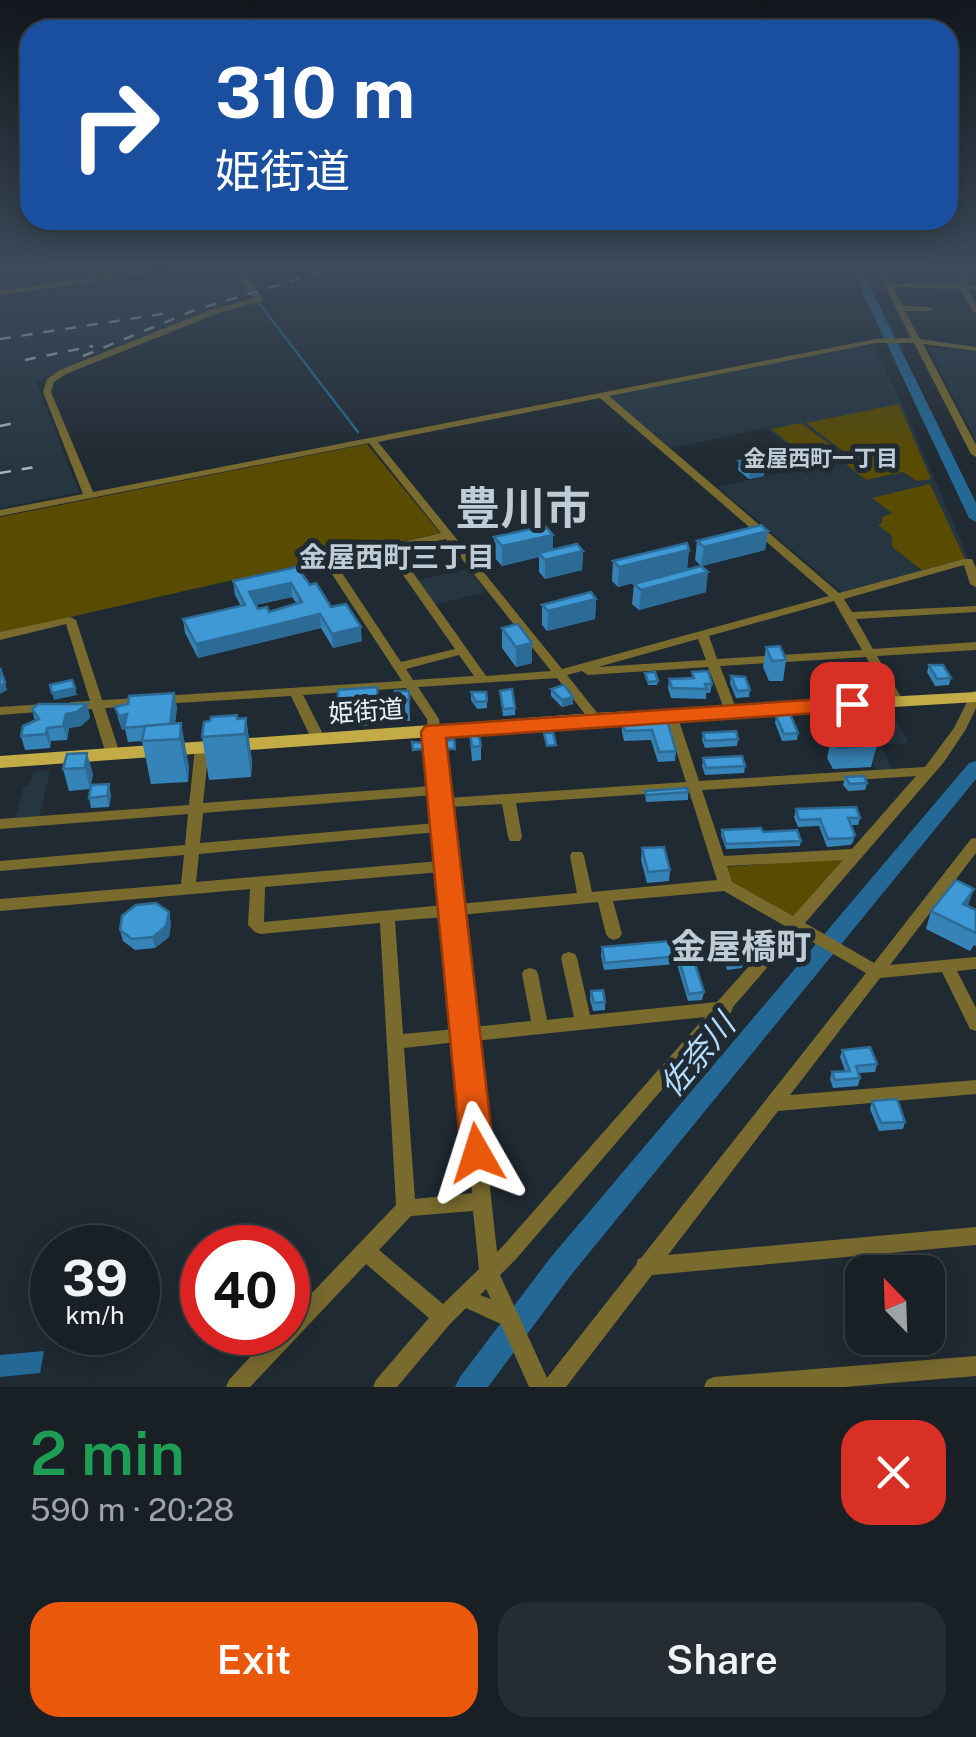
<!DOCTYPE html>
<meta charset="utf-8">
<style>
body{margin:0;font-family:"Public Sans","Noto Sans JP",sans-serif;background:#252d32;color:#f1f3f6;height:100vh;display:flex;flex-direction:column;font-size:38px;white-space:nowrap}
*{box-sizing:border-box;margin:0}
p{font-size:32px;color:#9fa3a7}
.icon{flex:none;width:55px;height:55px;fill:none;stroke:currentColor;stroke-width:2;stroke-linecap:round;stroke-linejoin:round}
.map{position:relative;height:1387px;overflow:hidden}
.sheet{display:flex;flex-direction:column;background:#182026;flex:1}
.sheet>*{flex:none}
.top-card{position:absolute;left:20px;top:20px;width:938px;height:210px;border-radius:30px;box-shadow:0 5px 25px #0003,0 0 0 2px #363e43;background:#1a4fa0;color:#fff;overflow:hidden}
.needle{width:65px;rotate:337deg}
.controls{position:absolute;left:845px;top:1255px;display:grid;gap:20px}
.controls a{display:grid;place-items:center;width:100px;height:100px;border-radius:20px;background:#182026;box-shadow:0 5px 25px #0003,0 0 0 2px #363e43;font-size:50px}
.speed{position:absolute;left:30px;top:1225px;display:flex;gap:20px;font-size:50px;font-weight:700;text-align:center}
.speed>*{display:grid;place-content:center;width:130px;height:130px;border-radius:50%;background:#182026;box-shadow:0 5px 25px #0003,0 0 0 2px #363e43;line-height:1}
.speed small{font-size:25px;font-weight:400}
.speed .limit{border:15px solid #d22;background:#fff;color:#111}
.pin{position:absolute;display:grid;place-items:center;width:85px;height:85px;color:#fff;margin:-42px;border-radius:20px;box-shadow:0 5px 15px #0006}
.me{position:absolute;width:110px;margin:-55px;rotate:354deg;stroke-linejoin:round;filter:drop-shadow(0 0 8px #0008)}
.turn{display:flex;align-items:center;gap:35px;height:210px;padding:0 30px;font-size:45px}
.turn .icon{width:130px;height:130px;stroke-width:2.5}
.turn b{display:block;font-size:70px;line-height:85px}
.round{display:grid;place-items:center;flex:none;width:105px;height:105px;border-radius:30px;background:#252d32}
.head{display:flex;align-items:center;justify-content:space-between;height:170px;padding:0 30px}
h1{font-size:60px;font-weight:600;line-height:75px;color:#1e9e55}
.action{display:flex;gap:20px;margin-top:auto;padding:20px 30px}
.action a{flex:1;height:115px;border-radius:30px;background:#ea580c;color:#fff;font-size:40px;font-weight:600;line-height:115px;text-align:center}
.action a+a{background:#252d32;color:#f1f3f6}
.map>svg:first-child{display:block}
.built{fill:#263641}
.green{fill:#594b00}
.water{fill:#246996}
.lines{fill:none;stroke-linecap:round;stroke-linejoin:round}
.stream{stroke:#246996;stroke-width:2.5}
.river{fill:#246996;fill-rule:evenodd}
.minor{fill:#796b2e;fill-rule:evenodd}
.major{fill:#c3ac45;fill-rule:evenodd}
.rail{stroke:#aab2b8;stroke-width:2.5;stroke-dasharray:11 11;stroke-linecap:butt}
.wall{fill:#3684b7;fill-rule:evenodd}
.shaded-wall{fill:#2c6b95}
.building{fill:#3f99d5;stroke:#2c6b95;stroke-width:2.5;fill-rule:evenodd}
.route{fill:#ea580c;stroke:#983908;stroke-width:2.5}
.labels{text-anchor:middle;dominant-baseline:central;stroke-width:10;stroke-linejoin:round;paint-order:stroke}
.far-neighbourhood-label{font-size:22px;font-weight:bold;fill:#bfcbd5;stroke:#202a32}
.street-label{font-size:25px;fill:#eaf1f6;stroke:#202a32}
.neighbourhood-label{font-size:28px;font-weight:bold;fill:#bfcbd5;stroke:#202a32}
.near-water-label{font-size:32px;font-style:italic;fill:#b3dcfc;stroke:#202a32}
.near-quarter-label{font-size:35px;font-weight:bold;fill:#bfcbd5;stroke:#202a32}
.town-label{font-size:45px;font-weight:bold;fill:#bfcbd5;stroke:#202a32}
</style>
<div class="map">
<svg width="976" height="1387" viewBox="0 0 976 1387">
<rect width="100%" height="100%" fill="#202a32"/>
<g class="built">
<path d="M 0,268 L 102,268 L 106,275 L 0,291 Z"/>
<path d="M 197,268 L 226,268 L 245,292 L 252,294 L 36,381 L 79,492 L 0,508 L 0,297 Z"/>
<path d="M 872,344 L 901,401 L 969,560 L 845,595 L 718,487 L 814,465 L 766,428 L 671,448 L 608,396 Z"/>
<path d="M 928,347 L 976,352 L 976,441 Z"/>
<path d="M 469,569 L 486,592 L 433,605 L 417,580 Z"/>
<path d="M 894,715 L 909,743 L 881,745 L 893,771 L 877,772 L 857,730 L 834,731 L 829,719 Z"/>
<path d="M 50,770 L 39,818 L 15,819 L 24,786 L 29,786 L 33,772 Z"/>
</g>
<g class="green">
<path d="M 899,404 L 931,479 L 917,481 L 903,472 L 866,480 L 846,464 L 855,460 L 806,423 Z"/>
<path d="M 801,423 L 848,458 L 817,465 L 771,429 Z"/>
<path d="M 367,444 L 440,533 L 0,633 L 0,517 Z"/>
<path d="M 930,484 L 965,559 L 922,570 L 892,547 L 892,536 L 878,525 L 882,523 L 882,517 L 892,513 L 872,498 Z"/>
<path d="M 842,858 L 844,861 L 791,918 L 733,884 L 725,867 Z"/>
</g>
<path class="water" d="M 44,1351 L 40,1373 L 0,1377 L 0,1355 Z"/>
<g class="lines">
<g class="stream">
<path d="M 230,268 L 253,296"/>
<path d="M 258,302 L 358,432"/>
</g>
<g class="river">
<path d="M 851,268 L 861,268 L 976,503 L 976,522 L 969,518 Z"/>
<path d="M 976,761 L 976,779 L 571,1275 L 488,1387 L 455,1387 L 460,1377 L 551,1257 L 969,763 Z"/>
</g>
<g class="minor">
<path d="M 163,268 L 180,268 L 176,270 L 0,295 L 0,291 Z"/>
<path d="M 234,268 L 240,268 L 263,299 L 262,301 L 216,314 L 66,374 L 54,382 L 51,392 L 93,492 L 876,339 L 911,338 L 876,268 L 882,268 L 890,283 L 960,284 L 963,268 L 970,268 L 967,285 L 976,285 L 976,289 L 968,289 L 976,304 L 976,313 L 972,311 L 961,289 L 893,287 L 903,306 L 929,307 L 933,309 L 929,311 L 905,311 L 920,339 L 976,347 L 976,351 L 923,344 L 976,445 L 976,457 L 971,454 L 914,343 L 876,343 L 609,396 L 839,593 L 964,559 L 972,559 L 976,568 L 976,587 L 970,584 L 964,565 L 844,599 L 852,612 L 976,606 L 976,612 L 856,619 L 873,649 L 976,642 L 976,650 L 877,656 L 904,702 L 898,706 L 892,702 L 866,657 L 720,666 L 737,711 L 731,715 L 725,711 L 708,667 L 588,675 L 582,671 L 567,675 L 602,719 L 596,723 L 591,722 L 557,678 L 418,687 L 439,719 L 448,798 L 686,782 L 665,715 L 671,711 L 677,715 L 699,781 L 925,767 L 954,728 L 972,692 L 976,691 L 976,708 L 966,729 L 944,762 L 805,923 L 874,963 L 971,839 L 976,838 L 976,853 L 890,965 L 976,957 L 976,969 L 957,971 L 976,1008 L 976,1031 L 970,1029 L 942,972 L 880,978 L 790,1095 L 976,1080 L 976,1094 L 778,1111 L 668,1255 L 976,1227 L 976,1245 L 652,1275 L 566,1387 L 529,1387 L 501,1324 L 466,1308 L 450,1324 L 397,1387 L 373,1387 L 376,1380 L 429,1318 L 366,1264 L 250,1387 L 226,1387 L 229,1380 L 273,1332 L 288,1332 L 288,1318 L 396,1205 L 380,923 L 260,934 L 255,932 L 248,925 L 250,889 L 0,911 L 0,899 L 181,884 L 184,855 L 0,871 L 0,861 L 185,845 L 188,814 L 0,829 L 0,819 L 189,805 L 195,748 L 202,744 L 209,748 L 203,803 L 433,786 L 427,719 L 406,688 L 303,695 L 326,740 L 319,744 L 312,740 L 291,696 L 161,704 L 155,700 L 161,696 L 402,681 L 324,562 L 329,559 L 441,533 L 369,443 L 0,516 L 0,510 L 83,494 L 43,392 L 47,379 L 60,370 L 210,310 L 254,298 ZM 600,398 L 829,596 L 562,669 L 378,442 ZM 446,539 L 551,671 L 486,676 L 397,550 ZM 387,552 L 455,649 L 401,662 L 336,564 ZM 834,601 L 862,650 L 717,659 L 709,636 ZM 698,639 L 706,660 L 598,667 ZM 459,655 L 474,676 L 413,680 L 406,669 ZM 916,776 L 852,849 L 724,856 L 702,790 ZM 689,791 L 717,880 L 592,892 L 584,856 L 582,852 L 572,852 L 570,856 L 577,893 L 459,904 L 449,807 L 502,804 L 508,837 L 510,841 L 520,841 L 522,837 L 516,803 ZM 434,795 L 436,823 L 200,843 L 203,813 ZM 437,832 L 440,861 L 196,882 L 199,854 ZM 843,860 L 793,916 L 732,882 L 727,866 ZM 441,872 L 444,905 L 264,922 L 265,887 ZM 724,891 L 785,926 L 717,1002 L 590,1015 L 577,958 L 575,954 L 569,952 L 563,954 L 561,958 L 574,1017 L 547,1020 L 538,974 L 536,970 L 530,968 L 524,970 L 522,974 L 531,1021 L 472,1027 L 460,915 L 598,902 L 606,934 L 609,938 L 614,940 L 619,938 L 622,934 L 613,901 ZM 445,917 L 456,1029 L 403,1034 L 395,921 ZM 797,933 L 866,973 L 641,1258 L 638,1259 L 636,1265 L 547,1378 L 500,1275 L 517,1258 L 727,1014 L 731,1013 L 733,1007 ZM 705,1017 L 503,1246 L 497,1252 L 474,1041 ZM 457,1042 L 472,1193 L 415,1199 L 404,1048 ZM 473,1211 L 479,1269 L 443,1304 L 379,1250 L 411,1216 ZM 486,1289 L 491,1299 L 480,1295 Z"/>
<path d="M 70,617 L 76,620 L 102,700 L 141,698 L 147,702 L 141,706 L 105,708 L 120,754 L 118,757 L 108,757 L 106,754 L 92,709 L 71,710 L 65,706 L 71,702 L 90,701 L 66,624 L 0,640 L 0,632 Z"/>
<path d="M 46,704 L 50,705 L 52,708 L 50,711 L 0,715 L 0,707 Z"/>
<path d="M 976,1356 L 976,1376 L 844,1387 L 704,1387 L 707,1380 L 714,1377 Z"/>
</g>
<path class="major" d="M 976,692 L 976,702 L 596,725 L 0,768 L 0,756 L 596,713 Z"/>
<g class="rail">
<path d="M 0,339 L 168,313"/>
<path d="M 83,356 L 195,310 L 335,268"/>
<path d="M 25,360 L 93,346"/>
<path d="M 0,426 L 19,422"/>
<path d="M 0,473 L 35,467"/>
</g>
</g>
<g class="wall">
<path d="M 739,461 L 764,476 L 749,479 L 738,470 Z"/>
<path d="M 768,531 L 765,550 L 702,566 L 706,592 L 639,610 L 632,604 L 634,584 L 701,566 L 695,560 L 697,541 Z"/>
<path d="M 494,537 L 553,550 L 583,551 L 582,570 L 545,579 L 539,572 L 539,557 L 502,566 L 494,557 Z"/>
<path d="M 689,550 L 687,569 L 618,587 L 612,581 L 613,561 Z"/>
<path d="M 233,581 L 310,585 L 362,641 L 333,648 L 321,628 L 198,658 L 185,633 L 183,619 L 241,606 L 235,595 ZM 292,597 L 297,604 L 269,612 L 258,609 L 256,605 Z"/>
<path d="M 596,599 L 595,619 L 547,631 L 542,625 L 542,605 Z"/>
<path d="M 502,628 L 532,643 L 532,663 L 516,667 L 502,648 Z"/>
<path d="M 766,647 L 786,660 L 783,681 L 769,681 L 763,667 Z"/>
<path d="M 860,664 L 875,676 L 874,683 L 865,683 L 858,671 Z"/>
<path d="M 929,665 L 951,678 L 949,685 L 935,686 L 927,672 Z"/>
<path d="M 692,672 L 712,684 L 710,693 L 706,693 L 706,699 L 671,698 L 668,688 L 669,679 L 692,678 Z"/>
<path d="M 645,673 L 658,681 L 657,685 L 648,685 Z"/>
<path d="M 731,676 L 750,690 L 749,697 L 736,698 L 730,683 Z"/>
<path d="M 377,687 L 380,724 L 361,726 L 360,711 L 339,711 L 338,690 Z"/>
<path d="M 551,689 L 573,704 L 562,707 L 551,696 Z"/>
<path d="M 395,691 L 409,691 L 410,721 L 396,721 Z"/>
<path d="M 500,691 L 515,708 L 515,715 L 503,716 Z"/>
<path d="M 471,692 L 487,701 L 487,708 L 477,709 L 471,700 Z"/>
<path d="M 87,704 L 90,718 L 81,726 L 69,728 L 67,740 L 51,741 L 50,748 L 25,750 L 21,736 L 35,721 L 32,709 Z"/>
<path d="M 115,707 L 177,707 L 175,724 L 189,766 L 188,782 L 151,784 L 142,741 L 128,742 L 125,729 L 122,730 L 119,721 Z"/>
<path d="M 776,716 L 798,733 L 797,740 L 782,741 L 775,723 Z"/>
<path d="M 246,718 L 252,761 L 251,777 L 209,780 L 202,737 L 238,719 Z"/>
<path d="M 667,720 L 676,751 L 675,761 L 658,762 L 651,740 L 624,741 L 622,732 L 622,723 Z"/>
<path d="M 469,727 L 481,746 L 481,760 L 472,761 Z"/>
<path d="M 703,733 L 738,739 L 737,746 L 705,748 L 702,740 Z"/>
<path d="M 832,736 L 877,745 L 871,767 L 833,769 L 827,758 Z"/>
<path d="M 67,754 L 93,774 L 90,789 L 69,791 L 63,769 Z"/>
<path d="M 703,758 L 745,766 L 744,773 L 705,775 L 702,766 Z"/>
<path d="M 845,777 L 867,783 L 865,790 L 848,791 L 843,785 Z"/>
<path d="M 645,791 L 688,792 L 688,800 L 646,802 Z"/>
<path d="M 111,795 L 109,807 L 91,808 L 89,798 Z"/>
<path d="M 796,809 L 860,818 L 858,825 L 851,825 L 855,835 L 853,842 L 850,845 L 827,847 L 819,826 L 798,827 L 794,817 Z"/>
<path d="M 722,830 L 763,832 L 801,841 L 800,846 L 726,849 L 721,835 Z"/>
<path d="M 642,848 L 670,870 L 669,881 L 647,883 L 641,860 Z"/>
<path d="M 968,907 L 976,910 L 976,946 L 974,945 L 970,951 L 926,929 L 931,911 Z"/>
<path d="M 171,923 L 169,937 L 155,948 L 135,950 L 123,941 L 120,930 Z"/>
<path d="M 762,931 L 761,947 L 755,954 L 744,955 L 742,968 L 727,970 L 720,945 L 721,934 Z"/>
<path d="M 602,947 L 671,947 L 704,992 L 702,1000 L 688,1001 L 677,964 L 604,970 L 601,955 Z"/>
<path d="M 591,991 L 605,1002 L 605,1010 L 593,1011 L 590,999 Z"/>
<path d="M 842,1050 L 877,1064 L 875,1072 L 858,1073 L 860,1078 L 858,1086 L 833,1088 L 830,1079 L 832,1072 L 845,1071 L 840,1057 Z"/>
<path d="M 872,1101 L 905,1122 L 903,1129 L 879,1131 L 870,1109 Z"/>
</g>
<g class="shaded-wall">
<path d="M 765,467 L 764,476 L 749,479 L 750,470 Z"/>
<path d="M 768,531 L 765,550 L 701,566 L 704,547 Z"/>
<path d="M 553,535 L 553,554 L 539,553 L 539,557 L 502,566 L 502,546 Z"/>
<path d="M 689,550 L 687,569 L 618,587 L 619,567 Z"/>
<path d="M 583,551 L 582,570 L 545,579 L 545,560 Z"/>
<path d="M 708,572 L 706,592 L 639,610 L 641,590 Z"/>
<path d="M 291,583 L 292,597 L 251,606 L 249,592 Z"/>
<path d="M 596,599 L 595,619 L 547,631 L 548,611 Z"/>
<path d="M 320,614 L 321,628 L 198,658 L 196,644 Z"/>
<path d="M 361,627 L 362,641 L 333,648 L 332,634 Z"/>
<path d="M 532,643 L 532,663 L 516,667 L 516,647 Z"/>
<path d="M 5,683 L 7,690 L 0,694 L 0,686 Z"/>
<path d="M 75,688 L 77,695 L 54,700 L 52,693 Z"/>
<path d="M 174,693 L 177,707 L 173,739 L 170,725 Z"/>
<path d="M 573,697 L 573,704 L 562,707 L 562,700 Z"/>
<path d="M 87,704 L 90,718 L 81,726 L 69,728 L 67,740 L 63,726 L 66,714 Z"/>
<path d="M 127,714 L 125,729 L 122,730 L 119,716 Z"/>
<path d="M 246,718 L 252,761 L 251,777 L 245,734 Z"/>
<path d="M 181,723 L 189,766 L 188,782 L 180,739 Z"/>
<path d="M 47,728 L 51,741 L 50,748 L 46,734 Z"/>
<path d="M 87,753 L 93,774 L 90,789 L 85,768 Z"/>
<path d="M 109,784 L 111,795 L 109,807 L 107,796 Z"/>
<path d="M 974,889 L 968,906 L 963,904 Z"/>
<path d="M 169,912 L 171,923 L 169,937 L 155,948 L 153,937 Z"/>
<path d="M 763,936 L 761,947 L 755,954 L 757,943 Z"/>
</g>
<g class="building">
<path d="M 755,458 L 765,467 L 750,470 L 739,461 Z"/>
<path d="M 761,525 L 768,531 L 704,547 L 697,541 Z"/>
<path d="M 545,526 L 553,535 L 502,546 L 494,537 Z"/>
<path d="M 687,543 L 689,550 L 619,567 L 613,561 Z"/>
<path d="M 577,544 L 583,551 L 545,560 L 539,553 Z"/>
<path d="M 701,566 L 708,572 L 641,590 L 634,584 Z"/>
<path d="M 297,567 L 310,585 L 316,583 L 331,607 L 346,604 L 361,627 L 332,634 L 320,614 L 196,644 L 183,619 L 245,605 L 233,581 ZM 291,583 L 302,602 L 269,612 L 267,607 L 258,609 L 249,592 Z"/>
<path d="M 591,592 L 596,599 L 548,611 L 542,605 Z"/>
<path d="M 518,624 L 532,643 L 516,647 L 502,628 Z"/>
<path d="M 780,646 L 786,660 L 772,661 L 766,647 Z"/>
<path d="M 871,663 L 875,676 L 866,676 L 860,664 Z"/>
<path d="M 929,665 L 943,665 L 951,678 L 937,679 Z"/>
<path d="M 0,668 L 5,683 L 0,686 Z"/>
<path d="M 708,671 L 712,684 L 705,684 L 707,689 L 672,688 L 669,679 L 694,678 L 692,672 Z"/>
<path d="M 655,672 L 658,681 L 648,682 L 645,673 Z"/>
<path d="M 731,676 L 745,677 L 750,690 L 737,691 Z"/>
<path d="M 72,680 L 75,688 L 52,693 L 50,685 Z"/>
<path d="M 564,685 L 573,697 L 562,700 L 551,689 Z"/>
<path d="M 377,687 L 379,714 L 360,716 L 360,701 L 338,701 L 338,690 Z"/>
<path d="M 512,689 L 515,708 L 503,709 L 500,691 Z"/>
<rect x="395" y="691" width="14" height="9"/>
<path d="M 471,692 L 486,692 L 487,701 L 476,702 Z"/>
<path d="M 174,693 L 170,724 L 124,728 L 127,714 L 119,716 L 115,707 L 128,704 L 129,696 Z"/>
<path d="M 38,704 L 87,704 L 77,712 L 66,714 L 63,726 L 47,728 L 46,734 L 21,736 L 23,726 L 39,719 L 32,709 Z"/>
<path d="M 790,714 L 798,733 L 784,734 L 776,716 Z"/>
<path d="M 237,715 L 237,719 L 246,718 L 245,734 L 202,737 L 204,722 L 210,721 L 211,717 Z"/>
<path d="M 667,720 L 676,751 L 659,752 L 652,730 L 625,731 L 622,723 Z"/>
<path d="M 181,723 L 180,739 L 142,741 L 145,726 Z"/>
<path d="M 469,727 L 477,727 L 481,746 L 472,747 Z"/>
<path d="M 736,731 L 738,739 L 705,741 L 703,733 Z"/>
<path d="M 544,733 L 553,733 L 556,745 L 547,746 Z"/>
<path d="M 871,734 L 877,745 L 837,748 L 832,736 Z"/>
<path d="M 454,739 L 455,749 L 447,749 L 446,741 Z"/>
<path d="M 412,742 L 423,743 L 423,749 L 413,750 Z"/>
<path d="M 87,753 L 85,768 L 63,769 L 67,754 Z"/>
<path d="M 742,756 L 745,766 L 706,768 L 703,758 Z"/>
<path d="M 864,776 L 867,783 L 850,784 L 845,777 Z"/>
<path d="M 109,784 L 107,796 L 89,798 L 91,785 Z"/>
<path d="M 687,788 L 688,792 L 646,795 L 645,791 Z"/>
<path d="M 856,807 L 860,818 L 848,818 L 855,835 L 852,838 L 828,839 L 820,819 L 799,820 L 796,809 Z"/>
<path d="M 761,828 L 763,832 L 797,830 L 801,841 L 726,844 L 722,830 Z"/>
<path d="M 664,847 L 670,870 L 648,872 L 642,848 Z"/>
<path d="M 956,880 L 974,889 L 963,904 L 976,910 L 976,933 L 931,911 Z"/>
<path d="M 156,903 L 169,912 L 166,926 L 153,937 L 132,939 L 120,930 L 122,916 L 136,905 Z"/>
<path d="M 762,931 L 763,936 L 757,943 L 741,944 L 744,957 L 729,958 L 721,934 Z"/>
<path d="M 669,941 L 671,947 L 689,945 L 704,992 L 689,994 L 678,956 L 605,963 L 602,947 Z"/>
<path d="M 603,990 L 605,1002 L 594,1003 L 591,991 Z"/>
<path d="M 870,1047 L 877,1064 L 856,1066 L 860,1078 L 835,1080 L 832,1072 L 850,1071 L 842,1050 Z"/>
<path d="M 897,1099 L 905,1122 L 881,1123 L 872,1101 Z"/>
</g>
<linearGradient id="sky" x2="0" y2="1"><stop stop-color="#12171c"/><stop offset="0.58" stop-color="#3c4a5a"/><stop offset="1" stop-color="#3c4a5a" stop-opacity="0"/></linearGradient>
<rect width="976" height="462" fill="url(#sky)"/>
<path class="route" d="M 852,697 L 860,699 L 863,704 L 860,710 L 446,738 L 494,1153 L 489,1163 L 477,1168 L 466,1163 L 461,1153 L 421,732 L 425,726 Z"/>
<g class="labels">
<g class="far-neighbourhood-label">
<text x="821" y="458">金屋西町一丁目</text>
</g>
<g class="street-label">
<text transform="translate(366 711) rotate(-4)">姫街道</text>
</g>
<g class="neighbourhood-label">
<text x="397" y="556">金屋西町三丁目</text>
</g>
<g class="near-water-label">
<text transform="translate(697 1055) rotate(-50)">佐奈川</text>
</g>
<g class="near-quarter-label">
<text x="741" y="946">金屋橋町</text>
</g>
<g class="town-label">
<text x="523" y="507">豊川市</text>
</g>
</g>
</svg>
<div class="controls">
<a><svg class="needle" viewBox="-14 -14 28 28"><path d="M0-13l5 13h-10z" fill="#e53935"/><path d="M0 13l5-13h-10z" fill="#9fa3a7"/></svg></a>
</div>
<div class="speed"><div>39<small>km/h</small></div><div class="limit">40</div></div>
<div class="pin" style="left:852px;top:704px;background:#d93025"><svg class="icon" aria-label="arrive" viewBox="0 0 24 24"><path d="M6 21V4h12l-3 4 3 4H6"/></svg></div>
<svg class="me" style="left:477px;top:1153px" viewBox="-20 -20 40 40"><path d="M0-17L14 15 0 8-14 15z" fill="#ea580c" stroke="#fff" stroke-width="4"/></svg>
<div class="top-card">
<div class="turn"><svg class="icon" aria-label="right" viewBox="0 0 24 24"><path d="M7 20v-9h11M14 6l5 5-5 5"/></svg><div><b>310 m</b>姫街道</div></div>
</div>
</div>
<section class="sheet">
<div class="head"><div><h1>2 min</h1><p>590 m · 20:28</p></div><a class="round" style="background:#d93025;color:#fff"><svg class="icon" aria-label="close" viewBox="0 0 24 24"><path d="M6 6l12 12M18 6L6 18"/></svg></a></div>
<div class="action"><a>Exit</a><a>Share</a></div>
</section>
